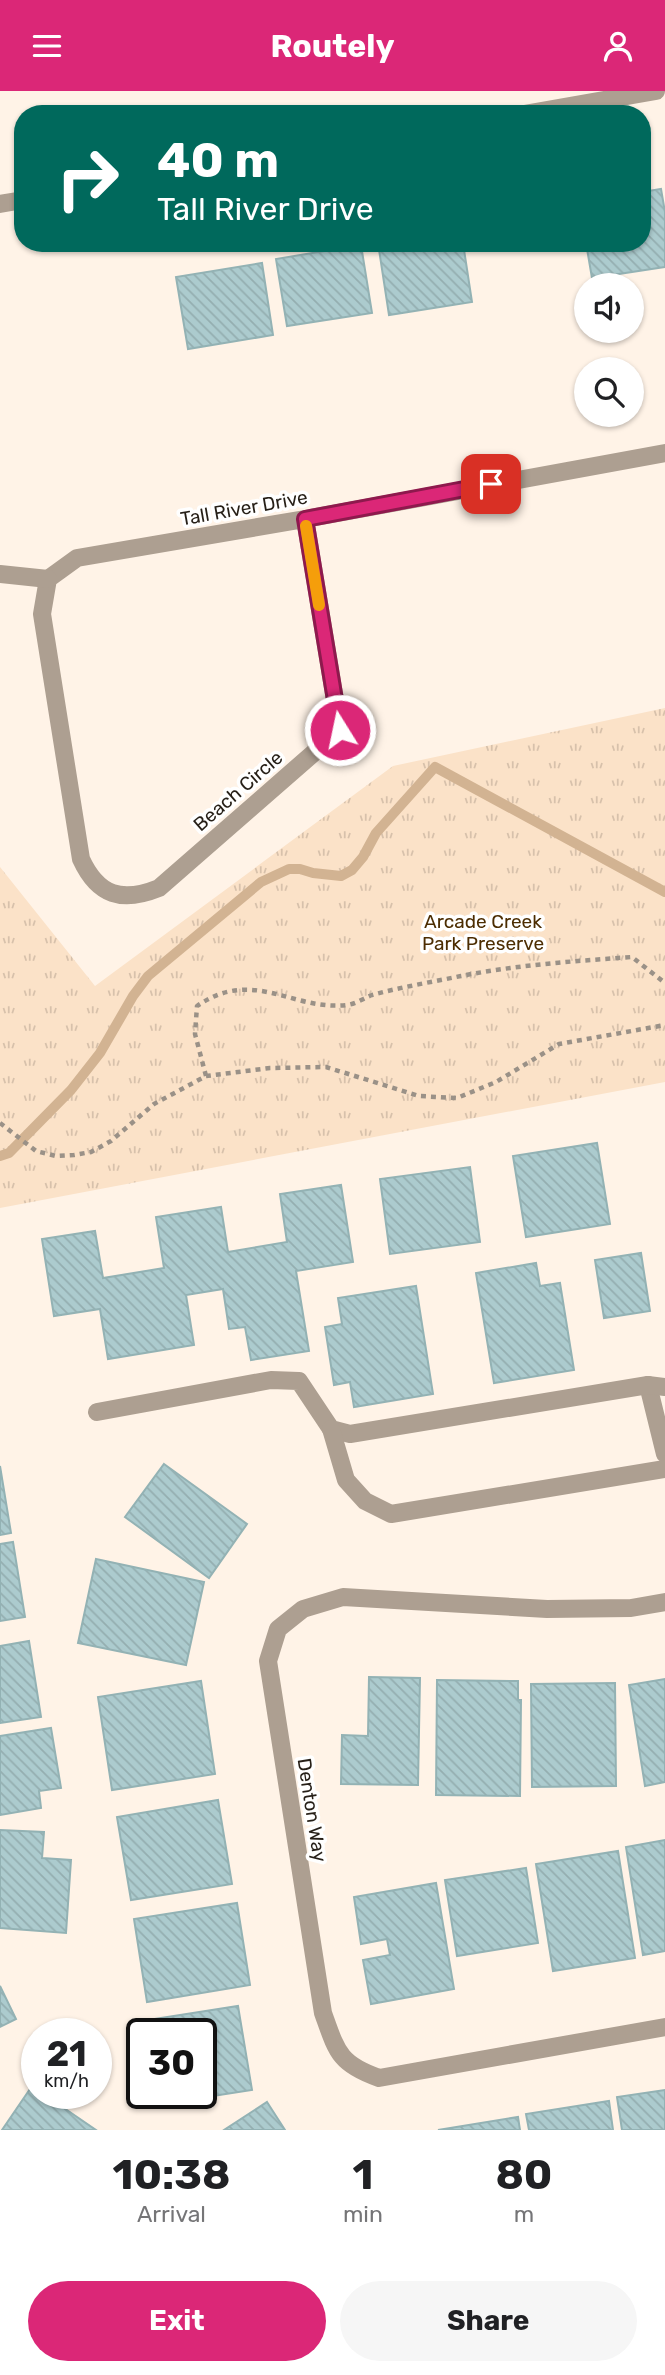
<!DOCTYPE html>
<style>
body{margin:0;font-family:Rubik,sans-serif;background:#f6f6f6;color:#202124;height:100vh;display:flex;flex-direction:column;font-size:26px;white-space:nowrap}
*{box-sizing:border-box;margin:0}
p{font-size:23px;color:#757577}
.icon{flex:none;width:38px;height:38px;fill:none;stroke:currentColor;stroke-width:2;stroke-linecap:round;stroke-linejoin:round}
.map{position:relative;height:2039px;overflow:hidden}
.drawer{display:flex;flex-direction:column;background:#fff;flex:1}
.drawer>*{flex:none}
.top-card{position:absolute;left:14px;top:14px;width:637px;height:147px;border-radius:28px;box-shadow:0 2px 5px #0004;background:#00695c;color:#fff;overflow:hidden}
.tools{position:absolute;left:574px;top:182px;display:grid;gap:14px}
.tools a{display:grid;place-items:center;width:70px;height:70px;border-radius:50%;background:#fff;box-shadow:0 2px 5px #0004;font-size:35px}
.speed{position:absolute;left:21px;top:1927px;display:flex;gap:14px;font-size:35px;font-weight:700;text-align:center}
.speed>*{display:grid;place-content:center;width:91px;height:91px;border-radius:50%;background:#fff;box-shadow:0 2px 5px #0004;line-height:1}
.speed small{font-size:18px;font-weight:400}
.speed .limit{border:4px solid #111;border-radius:10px;background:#fff;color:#111}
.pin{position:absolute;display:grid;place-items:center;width:60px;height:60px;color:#fff;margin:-30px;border-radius:14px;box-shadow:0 4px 10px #0006}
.me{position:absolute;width:77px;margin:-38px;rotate:350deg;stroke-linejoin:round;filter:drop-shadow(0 0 5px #0008)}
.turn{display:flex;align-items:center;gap:24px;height:147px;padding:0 28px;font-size:32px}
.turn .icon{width:91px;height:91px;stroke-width:2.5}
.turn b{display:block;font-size:49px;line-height:60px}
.eta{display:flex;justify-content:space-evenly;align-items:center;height:119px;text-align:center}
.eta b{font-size:42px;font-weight:700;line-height:49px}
.action{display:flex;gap:14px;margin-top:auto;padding:14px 28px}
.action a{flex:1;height:80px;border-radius:42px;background:#db2777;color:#fff;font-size:28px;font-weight:700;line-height:80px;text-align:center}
.action a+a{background:#f6f6f6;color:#202124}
header{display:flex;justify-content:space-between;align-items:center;height:91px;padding:0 28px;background:#db2777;color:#fff;font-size:32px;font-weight:700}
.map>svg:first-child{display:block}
.park{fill:url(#park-tufts)}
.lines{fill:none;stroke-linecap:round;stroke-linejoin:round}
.stream{stroke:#d2b392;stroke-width:10}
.building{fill:url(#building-back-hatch);stroke:#93b2b4;stroke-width:2}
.path{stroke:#9a9187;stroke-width:4.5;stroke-dasharray:5 5;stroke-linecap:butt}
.minor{stroke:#ad9f91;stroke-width:18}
.route-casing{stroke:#8e194d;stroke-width:18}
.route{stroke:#db2777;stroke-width:12}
.slow{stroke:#f59e0b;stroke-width:12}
.labels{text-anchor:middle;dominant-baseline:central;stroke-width:7;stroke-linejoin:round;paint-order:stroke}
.street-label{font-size:19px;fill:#261f17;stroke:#fff}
.park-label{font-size:19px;fill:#4c2d02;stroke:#fff}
</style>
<header><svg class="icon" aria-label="menu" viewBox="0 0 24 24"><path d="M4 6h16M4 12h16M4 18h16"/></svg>Routely<svg class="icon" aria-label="person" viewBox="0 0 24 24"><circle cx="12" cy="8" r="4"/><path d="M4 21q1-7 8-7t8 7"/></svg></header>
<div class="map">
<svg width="665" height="2039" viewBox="0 0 665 2039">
<defs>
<pattern id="park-tufts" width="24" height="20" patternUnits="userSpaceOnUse" patternTransform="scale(1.75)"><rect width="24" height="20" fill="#fbe2c8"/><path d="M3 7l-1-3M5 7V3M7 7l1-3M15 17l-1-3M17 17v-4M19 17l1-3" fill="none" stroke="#d7c1ab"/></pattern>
<pattern id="building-back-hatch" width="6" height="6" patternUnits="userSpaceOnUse" patternTransform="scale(1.75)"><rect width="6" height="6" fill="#accbce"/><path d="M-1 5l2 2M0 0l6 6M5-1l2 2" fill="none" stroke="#94aeb0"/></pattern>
</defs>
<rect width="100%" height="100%" fill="#fff3e7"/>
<path class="park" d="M 665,617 L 665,991 L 0,1117 L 0,776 L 95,895 L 393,675 Z"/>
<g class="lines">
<path class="stream" d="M 0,1065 L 9,1062 L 71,999 L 100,962 L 133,905 L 148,885 L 261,791 L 289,778 L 300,778 L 313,782 L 341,785 L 352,779 L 363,766 L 376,742 L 435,676 L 665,801"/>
</g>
<g class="building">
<path d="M 661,98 L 665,121 L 665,176 L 592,187 L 586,152 L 642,152 L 642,101 Z"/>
<path d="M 378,152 L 463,152 L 472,211 L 389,224 Z"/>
<path d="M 361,154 L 372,222 L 287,235 L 276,168 Z"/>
<path d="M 262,172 L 273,244 L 188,258 L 176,186 Z"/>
<path d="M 597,1052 L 610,1133 L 526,1146 L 513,1065 Z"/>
<path d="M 470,1076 L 480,1151 L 390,1163 L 380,1088 Z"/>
<path d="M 341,1094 L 353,1171 L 296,1180 L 309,1260 L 251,1269 L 245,1236 L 229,1238 L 223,1198 L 186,1204 L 194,1254 L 108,1268 L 100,1218 L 54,1225 L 42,1148 L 95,1140 L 103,1187 L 164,1177 L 156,1126 L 221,1116 L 228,1161 L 287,1151 L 280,1103 Z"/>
<path d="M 641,1162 L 650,1220 L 604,1227 L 595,1169 Z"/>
<path d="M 536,1172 L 540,1195 L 560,1192 L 574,1279 L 494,1292 L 476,1182 Z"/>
<path d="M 416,1195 L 433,1303 L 354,1316 L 350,1291 L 334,1294 L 325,1236 L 342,1233 L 338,1207 Z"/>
<path d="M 164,1373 L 247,1433 L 209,1487 L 125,1426 Z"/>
<path d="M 0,1375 L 11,1442 L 0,1444 Z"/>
<path d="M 13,1451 L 25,1526 L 0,1530 L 0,1453 Z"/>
<path d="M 96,1468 L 204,1491 L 186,1574 L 78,1552 Z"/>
<path d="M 29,1550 L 41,1626 L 0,1632 L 0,1555 Z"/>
<path d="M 369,1586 L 420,1587 L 418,1694 L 341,1693 L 342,1644 L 368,1645 Z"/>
<path d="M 665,1588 L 665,1691 L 645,1695 L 629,1594 Z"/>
<path d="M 437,1589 L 518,1590 L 518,1609 L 521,1609 L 520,1705 L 436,1704 Z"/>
<path d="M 201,1590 L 215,1683 L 112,1699 L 98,1606 Z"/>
<path d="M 615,1592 L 616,1695 L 532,1696 L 531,1593 Z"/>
<path d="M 51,1637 L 61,1697 L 39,1700 L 41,1717 L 0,1724 L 0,1645 Z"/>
<path d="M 218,1709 L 232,1793 L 131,1809 L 117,1726 Z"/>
<path d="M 0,1739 L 44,1741 L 42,1767 L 71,1769 L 66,1842 L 0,1837 Z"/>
<path d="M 665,1749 L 665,1860 L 643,1864 L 626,1756 Z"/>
<path d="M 618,1760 L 635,1867 L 553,1880 L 536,1773 Z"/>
<path d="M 526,1777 L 538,1852 L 457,1865 L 445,1789 Z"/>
<path d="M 436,1792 L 454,1898 L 371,1913 L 363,1869 L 390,1864 L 387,1848 L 361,1853 L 354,1806 Z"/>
<path d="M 237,1812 L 250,1894 L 147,1911 L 134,1828 Z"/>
<path d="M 0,1895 L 16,1928 L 0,1936 Z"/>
<path d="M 238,1915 L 252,1999 L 167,2012 L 165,2002 L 201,2002 L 201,1942 L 156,1942 L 154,1928 Z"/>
<path d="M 32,1995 L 37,1998 L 37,2002 L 42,2002 L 96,2039 L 2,2039 Z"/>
<path d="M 665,1999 L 665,2039 L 622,2039 L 617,2006 Z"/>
<path d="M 609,2010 L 613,2039 L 529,2039 L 526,2023 Z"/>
<path d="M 267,2011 L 285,2039 L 224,2039 Z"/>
<path d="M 518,2026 L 520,2039 L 438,2039 Z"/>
</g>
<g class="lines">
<g class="path">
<path d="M 206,985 L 195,943 L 197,915 C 254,876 291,920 347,914 C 356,913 364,907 372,904 C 401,896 432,891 461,885 C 517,874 575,870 632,866 L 665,892"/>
<path d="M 0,1032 L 36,1060 L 56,1065 L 74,1064 L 91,1061 L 111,1050 L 154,1013 L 206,985 L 270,977 L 326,976 L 419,1005 L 457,1007 L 496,991 L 559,953 L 665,934"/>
</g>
<g class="minor">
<path d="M 524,23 L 656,0"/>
<path d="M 0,113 L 23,109"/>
<path d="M 305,428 L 340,639 L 159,797 C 122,812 98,805 81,768 L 42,523 L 48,488 L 77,467 L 305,428 L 665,362"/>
<path d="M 0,483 L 48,488"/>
<path d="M 648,1294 L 665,1363"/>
<path d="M 97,1321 L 271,1289 L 299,1290 L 331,1338 L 350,1343 L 648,1294 L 665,1296"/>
<path d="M 331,1338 L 346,1389 L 365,1410 L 391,1423 L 665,1378"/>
<path d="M 665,1511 L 631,1517 L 547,1518 L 343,1506 L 303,1518 L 278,1538 L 268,1570 L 323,1922 C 337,1961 339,1973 379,1987 L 665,1936"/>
</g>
</g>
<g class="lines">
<defs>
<path id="route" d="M 340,639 L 305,428 L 491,393"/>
</defs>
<use href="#route" class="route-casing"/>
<use href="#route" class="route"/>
<path class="slow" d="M 306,435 L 319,514"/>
</g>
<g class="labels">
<g class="street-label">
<text transform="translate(244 417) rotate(-10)">Tall River Drive</text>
<text transform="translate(238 700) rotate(-41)">Beach Circle</text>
<text transform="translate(312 1719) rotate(81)">Denton Way</text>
</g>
<g class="park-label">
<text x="483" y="830">Arcade Creek<tspan x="483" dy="22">Park Preserve</tspan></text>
</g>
</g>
</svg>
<div class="tools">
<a><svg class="icon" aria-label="sound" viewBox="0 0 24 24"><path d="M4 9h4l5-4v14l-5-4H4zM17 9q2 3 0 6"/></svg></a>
<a><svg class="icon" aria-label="search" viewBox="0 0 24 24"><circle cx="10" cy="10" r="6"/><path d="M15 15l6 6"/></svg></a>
</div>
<div class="speed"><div>21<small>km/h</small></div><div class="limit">30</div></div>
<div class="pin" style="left:491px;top:393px;background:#d93025"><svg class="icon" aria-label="arrive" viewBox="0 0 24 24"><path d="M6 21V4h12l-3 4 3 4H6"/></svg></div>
<svg class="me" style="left:340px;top:639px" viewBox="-20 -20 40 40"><circle r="17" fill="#db2777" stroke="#fff" stroke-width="3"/><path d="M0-11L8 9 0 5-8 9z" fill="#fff"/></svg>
<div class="top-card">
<div class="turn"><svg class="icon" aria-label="right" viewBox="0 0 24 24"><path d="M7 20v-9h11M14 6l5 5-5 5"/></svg><div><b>40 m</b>Tall River Drive</div></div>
</div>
</div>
<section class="drawer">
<div class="eta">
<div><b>10:38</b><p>Arrival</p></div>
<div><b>1</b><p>min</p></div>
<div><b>80</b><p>m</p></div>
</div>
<div class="action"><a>Exit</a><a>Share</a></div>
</section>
